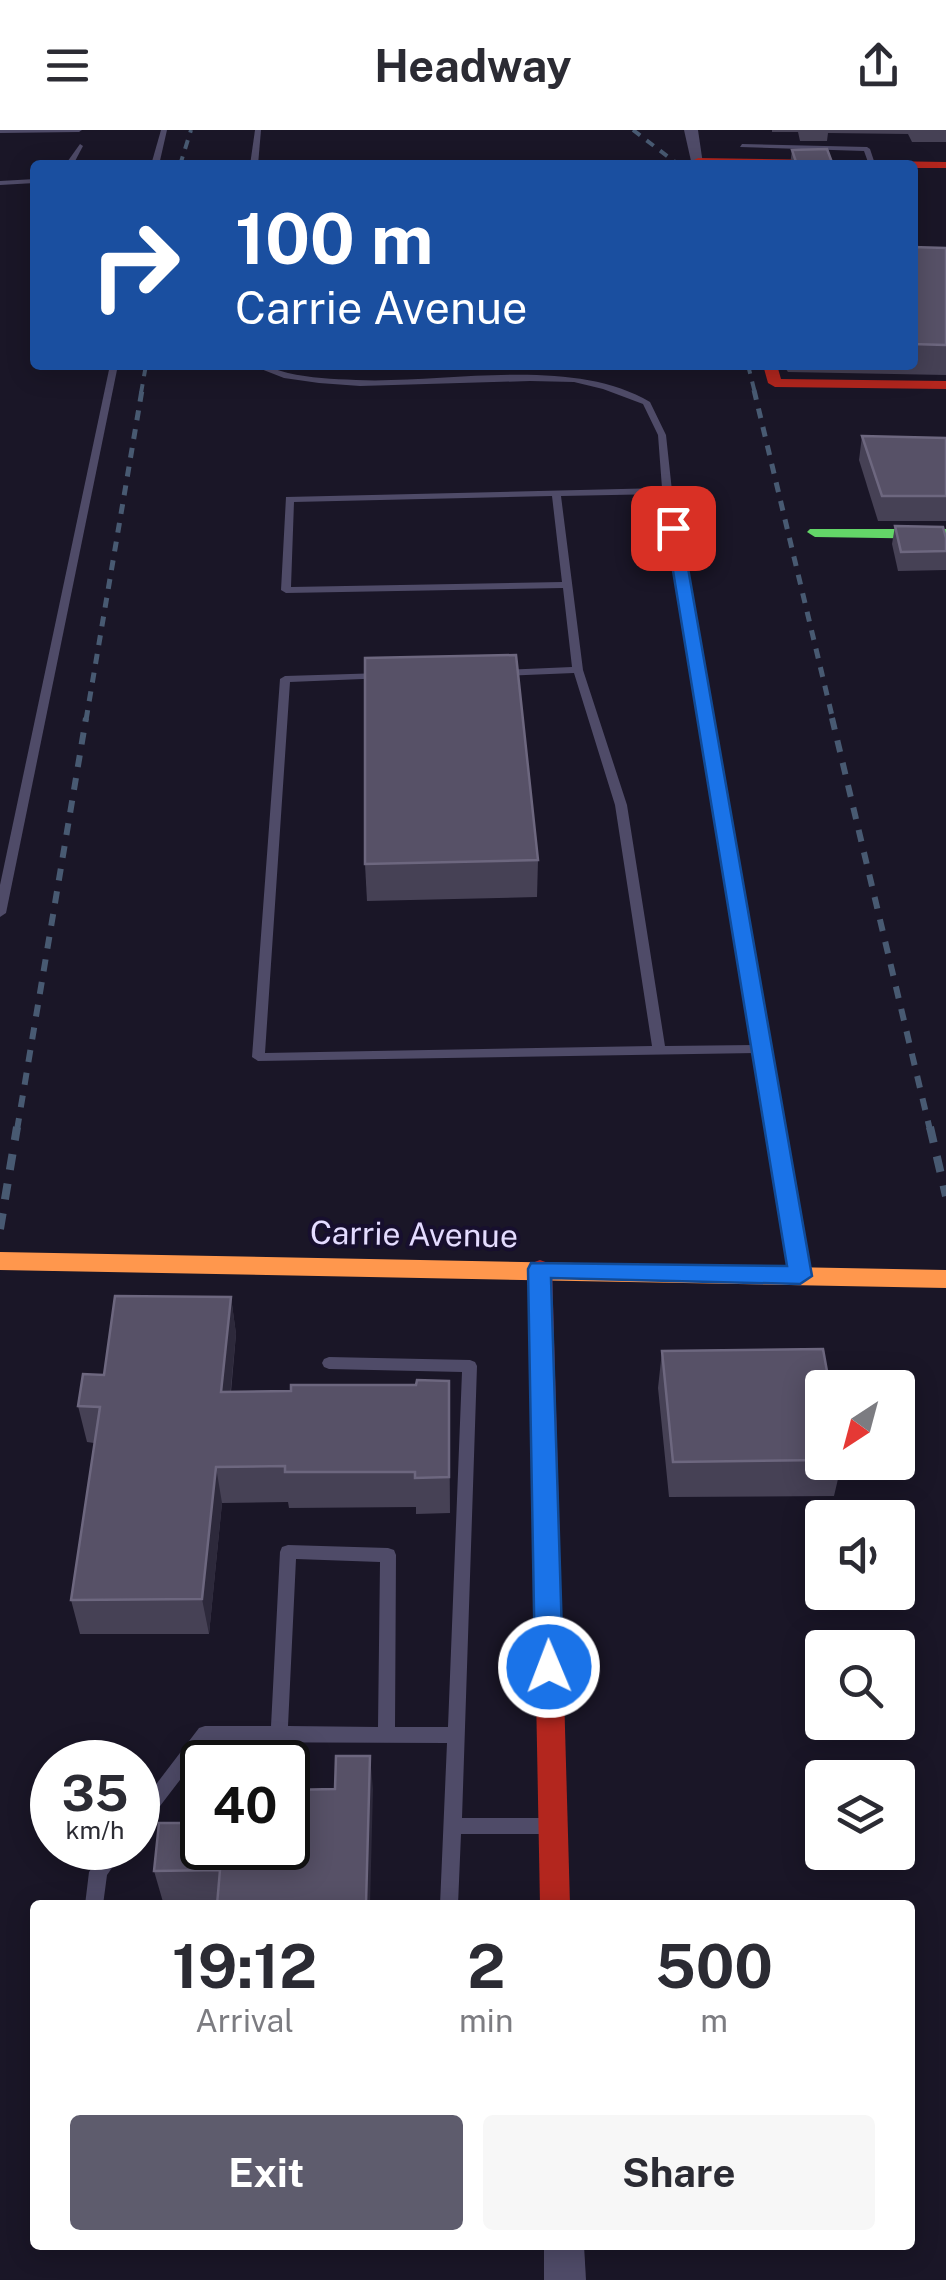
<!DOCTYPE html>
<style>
body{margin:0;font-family:"Public Sans",sans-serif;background:#f7f7f7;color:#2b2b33;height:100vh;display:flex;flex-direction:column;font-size:38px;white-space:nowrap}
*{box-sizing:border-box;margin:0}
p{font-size:32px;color:#7c7c81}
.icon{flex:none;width:55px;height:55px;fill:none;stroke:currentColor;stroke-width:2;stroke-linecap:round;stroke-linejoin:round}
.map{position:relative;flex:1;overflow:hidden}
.panel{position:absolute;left:30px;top:1770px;width:885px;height:350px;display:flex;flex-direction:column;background:#fff;border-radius:10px;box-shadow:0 5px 25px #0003}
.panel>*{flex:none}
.hud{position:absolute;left:30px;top:30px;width:888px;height:210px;border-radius:10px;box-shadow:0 5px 25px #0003;background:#1a4fa0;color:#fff;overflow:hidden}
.needle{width:65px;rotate:216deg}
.controls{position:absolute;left:805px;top:1240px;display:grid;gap:20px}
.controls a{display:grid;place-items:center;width:110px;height:110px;border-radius:10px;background:#fff;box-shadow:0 5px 25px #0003;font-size:50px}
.speed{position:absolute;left:30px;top:1610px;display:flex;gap:20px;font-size:50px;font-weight:700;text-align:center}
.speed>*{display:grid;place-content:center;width:130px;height:130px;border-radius:50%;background:#fff;box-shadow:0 5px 25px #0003;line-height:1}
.speed small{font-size:25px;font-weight:400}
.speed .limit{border:5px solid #111;border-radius:15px;background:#fff;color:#111}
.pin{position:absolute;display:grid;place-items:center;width:85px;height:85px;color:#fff;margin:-42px;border-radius:20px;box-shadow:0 5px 15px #0006}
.me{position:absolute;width:110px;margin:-55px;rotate:359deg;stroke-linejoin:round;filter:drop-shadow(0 0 8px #0008)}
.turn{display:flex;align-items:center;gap:35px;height:210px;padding:0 40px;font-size:45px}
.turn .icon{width:130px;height:130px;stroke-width:2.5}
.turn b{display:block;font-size:70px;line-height:85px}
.eta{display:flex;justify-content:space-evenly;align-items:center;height:170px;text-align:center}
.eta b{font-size:60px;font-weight:700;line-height:70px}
.cta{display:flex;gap:20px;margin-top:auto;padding:20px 40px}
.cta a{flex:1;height:115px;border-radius:10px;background:#5e5c6d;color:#fff;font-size:40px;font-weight:700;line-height:115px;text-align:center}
.cta a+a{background:#f7f7f7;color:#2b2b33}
header{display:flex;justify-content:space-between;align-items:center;height:130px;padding:0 40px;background:#fff;font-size:45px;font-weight:700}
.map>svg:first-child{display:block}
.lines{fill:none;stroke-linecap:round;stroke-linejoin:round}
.lane{fill:#4f4b68;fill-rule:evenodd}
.street{fill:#4f4b68;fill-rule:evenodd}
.fast{fill:#63d668;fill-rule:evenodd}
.slow{fill:#ff974d;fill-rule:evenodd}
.jam{fill:#b3261e;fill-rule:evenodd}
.rail-far3{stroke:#485a72;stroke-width:4;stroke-dasharray:9 8;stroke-linecap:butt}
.rail-far2{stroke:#485a72;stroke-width:5;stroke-dasharray:10 9;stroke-linecap:butt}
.rail-far1{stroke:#485a72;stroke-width:6;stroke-dasharray:12 11;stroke-linecap:butt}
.rail{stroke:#485a72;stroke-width:8;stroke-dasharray:16 14;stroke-linecap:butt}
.wall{fill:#464155}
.shaded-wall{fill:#2d293b}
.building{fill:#575167;stroke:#6d677f;stroke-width:2.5}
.route{fill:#1a73e8;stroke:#114b97;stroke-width:2.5}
.labels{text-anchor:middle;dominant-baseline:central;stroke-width:8;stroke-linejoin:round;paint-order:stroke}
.street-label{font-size:32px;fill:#e4dcff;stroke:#170f2e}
</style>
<header><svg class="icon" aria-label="menu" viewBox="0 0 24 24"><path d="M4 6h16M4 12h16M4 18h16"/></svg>Headway<svg class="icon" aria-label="share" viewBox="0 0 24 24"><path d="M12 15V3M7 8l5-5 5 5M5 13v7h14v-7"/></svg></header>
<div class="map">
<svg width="946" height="2150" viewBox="0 0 946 2150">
<rect width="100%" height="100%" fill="#1a1627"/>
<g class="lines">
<g class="lane">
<path d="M 0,0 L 82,0 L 79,2 L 0,3 Z"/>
<path d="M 161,0 L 167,0 L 159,35 L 151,35 Z"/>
<path d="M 255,0 L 261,0 L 258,35 L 250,35 Z"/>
<path d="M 80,14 L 83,16 L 73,35 L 65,35 Z"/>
<path d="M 742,14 L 867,17 L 870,19 L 875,34 L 869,35 L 864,21 L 740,17 Z"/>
<path d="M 35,49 L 35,53 L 0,55 L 0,51 Z"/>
<path d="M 110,235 L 118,235 L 6,783 L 0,787 L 0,755 Z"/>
<path d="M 251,235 C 265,235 275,240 288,243 C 310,248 333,249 356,250 C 446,254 571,225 650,272 L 666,305 L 672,361 L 807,1145 L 805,1149 L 795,1149 L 793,1145 L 756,923 L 258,931 L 252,927 L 280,549 L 285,546 L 383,543 L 388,546 L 387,548 L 290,552 L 265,923 L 652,916 L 615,675 L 574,543 L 500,546 L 495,543 L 500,540 L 572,537 L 563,458 L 286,463 L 281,460 L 286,367 L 662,358 L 658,305 L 643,274 L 603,259 L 574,252 L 530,251 L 360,256 L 319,253 L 284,248 ZM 663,364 L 755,915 L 665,916 L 627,675 L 583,540 L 561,366 ZM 552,366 L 562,452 L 291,457 L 294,372 Z"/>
<path d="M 329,1227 L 470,1230 L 475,1232 L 477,1236 L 462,1688 L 542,1688 L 548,1690 L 551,1696 L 548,1702 L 542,1704 L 461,1704 L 458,1775 L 440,1775 L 447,1613 L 209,1612 L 144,1697 L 138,1699 L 138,1678 L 199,1598 L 205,1596 L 271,1596 L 280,1422 L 282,1417 L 288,1415 L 388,1418 L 394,1420 L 396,1425 L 395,1597 L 448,1597 L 462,1242 L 329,1239 L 324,1237 L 322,1233 L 324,1229 ZM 296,1429 L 380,1432 L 378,1597 L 288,1596 Z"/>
<path d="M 106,1718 L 126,1718 L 107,1745 L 103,1775 L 85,1775 L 89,1742 Z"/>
</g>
<g class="street">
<path d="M 684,0 L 698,0 L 703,34 L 691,31 Z"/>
<path d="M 544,2115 L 584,2115 L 586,2150 L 544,2150 Z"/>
</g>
<path class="fast" d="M 810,399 L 946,399 L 946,409 L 815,407 L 807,402 Z"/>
<path class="slow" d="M 0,1122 L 946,1140 L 946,1158 L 0,1140 Z"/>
<g class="jam">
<path d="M 698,28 L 946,32 L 946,38 L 912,38 L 912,35 L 694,35 L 692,31 Z"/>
<path d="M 763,235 L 777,235 L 781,249 L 946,251 L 946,259 L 775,257 L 768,253 Z"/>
<path d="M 540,1130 L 548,1133 L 552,1139 L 570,1775 L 540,1775 L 528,1139 L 532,1133 Z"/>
</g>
<g class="rail-far3">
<path d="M 633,0 L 679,35"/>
<path d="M 180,35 L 191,0"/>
<path d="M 748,235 L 755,263"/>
<path d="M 141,263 L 146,235"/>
</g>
<g class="rail-far2">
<path d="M 754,260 L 833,590"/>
<path d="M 86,590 L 142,260"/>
</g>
<g class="rail-far1">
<path d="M 832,588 L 930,1000"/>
<path d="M 17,1000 L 86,588"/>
</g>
<g class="rail">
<path d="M 930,997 L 946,1066"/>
<path d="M 0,1099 L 17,997"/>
</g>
</g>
<g class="wall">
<path d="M 772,0 L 946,0 L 946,12 L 912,12 L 908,4 L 828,3 L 827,11 L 800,11 L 798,2 L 772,2 Z"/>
<path d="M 792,20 L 833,35 L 790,35 Z"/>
<path d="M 912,117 L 946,118 L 946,245 L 788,242 L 783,235 L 912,235 Z"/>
<path d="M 862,306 L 946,308 L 946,391 L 878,391 L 859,330 Z"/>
<path d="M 895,396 L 946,421 L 946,440 L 898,441 L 892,414 Z"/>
<path d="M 538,730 L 537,767 L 367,771 L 365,734 Z"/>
<path d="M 231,1167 L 236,1204 L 231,1262 L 291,1261 L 416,1255 L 449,1251 L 450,1383 L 416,1384 L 416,1377 L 289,1378 L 288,1372 L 222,1373 L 209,1504 L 80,1504 L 71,1470 L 94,1313 L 87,1312 L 78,1276 Z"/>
<path d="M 662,1221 L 822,1258 L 822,1332 L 842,1332 L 834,1366 L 669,1367 L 658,1258 Z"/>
<path d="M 373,1659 L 218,1772 L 163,1772 L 154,1741 L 202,1718 Z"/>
</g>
<g class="shaded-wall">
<path d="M 231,1167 L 236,1204 L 227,1298 L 221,1262 Z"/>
<path d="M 216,1337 L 222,1373 L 209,1504 L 202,1469 Z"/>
<path d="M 370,1626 L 373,1659 L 370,1775 L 366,1775 Z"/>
</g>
<g class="building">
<path d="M 827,19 L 833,35 L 797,35 L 792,20 Z"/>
<path d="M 912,117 L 946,118 L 946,215 L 912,214 Z"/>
<path d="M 862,306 L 946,308 L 946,366 L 882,366 Z"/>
<path d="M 895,396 L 943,397 L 946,408 L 946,421 L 901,422 Z"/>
<path d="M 516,525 L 538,730 L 365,734 L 365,528 Z"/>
<path d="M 115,1166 L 231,1167 L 221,1262 L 291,1261 L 291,1255 L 416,1255 L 417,1250 L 449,1251 L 449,1347 L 415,1348 L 415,1342 L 285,1342 L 285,1336 L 216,1337 L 202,1469 L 71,1470 L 100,1277 L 78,1276 L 83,1244 L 104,1245 Z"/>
<path d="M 823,1219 L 830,1258 L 822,1258 L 822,1330 L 673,1332 L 662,1221 Z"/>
<path d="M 336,1626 L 370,1626 L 366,1775 L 217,1775 L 220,1740 L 154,1741 L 159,1693 L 202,1693 L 202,1718 L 288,1718 L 288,1660 L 335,1659 Z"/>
</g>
<path class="route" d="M 673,394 L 681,398 L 812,1146 L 800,1154 L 551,1148 L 563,1537 L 559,1546 L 549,1549 L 539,1546 L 535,1537 L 528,1139 L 531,1133 L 787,1136 L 666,398 Z"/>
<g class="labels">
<g class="street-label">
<text transform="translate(414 1104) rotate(1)">Carrie Avenue</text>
</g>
</g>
</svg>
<div class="controls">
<a><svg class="needle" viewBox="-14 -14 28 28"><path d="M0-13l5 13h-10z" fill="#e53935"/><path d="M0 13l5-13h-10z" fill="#7c7c81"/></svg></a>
<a><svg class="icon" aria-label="sound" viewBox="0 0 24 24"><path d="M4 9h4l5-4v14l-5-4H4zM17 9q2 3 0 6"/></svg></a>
<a><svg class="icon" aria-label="search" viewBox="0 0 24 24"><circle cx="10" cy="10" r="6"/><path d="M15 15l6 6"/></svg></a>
<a><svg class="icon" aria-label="layers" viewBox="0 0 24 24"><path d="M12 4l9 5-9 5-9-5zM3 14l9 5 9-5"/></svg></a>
</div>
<div class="speed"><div>35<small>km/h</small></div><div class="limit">40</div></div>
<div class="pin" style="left:673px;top:398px;background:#d93025"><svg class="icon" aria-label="arrive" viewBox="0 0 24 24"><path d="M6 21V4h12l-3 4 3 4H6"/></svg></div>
<svg class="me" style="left:549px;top:1537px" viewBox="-20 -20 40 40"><circle r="17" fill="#1a73e8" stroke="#fff" stroke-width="3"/><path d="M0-11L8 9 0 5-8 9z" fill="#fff"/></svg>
<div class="hud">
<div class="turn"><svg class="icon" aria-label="right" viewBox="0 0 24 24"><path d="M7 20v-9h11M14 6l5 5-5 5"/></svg><div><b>100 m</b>Carrie Avenue</div></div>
</div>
<section class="panel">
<div class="eta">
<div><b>19:12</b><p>Arrival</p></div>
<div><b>2</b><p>min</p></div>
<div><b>500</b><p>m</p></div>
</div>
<div class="cta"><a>Exit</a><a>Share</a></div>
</section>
</div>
